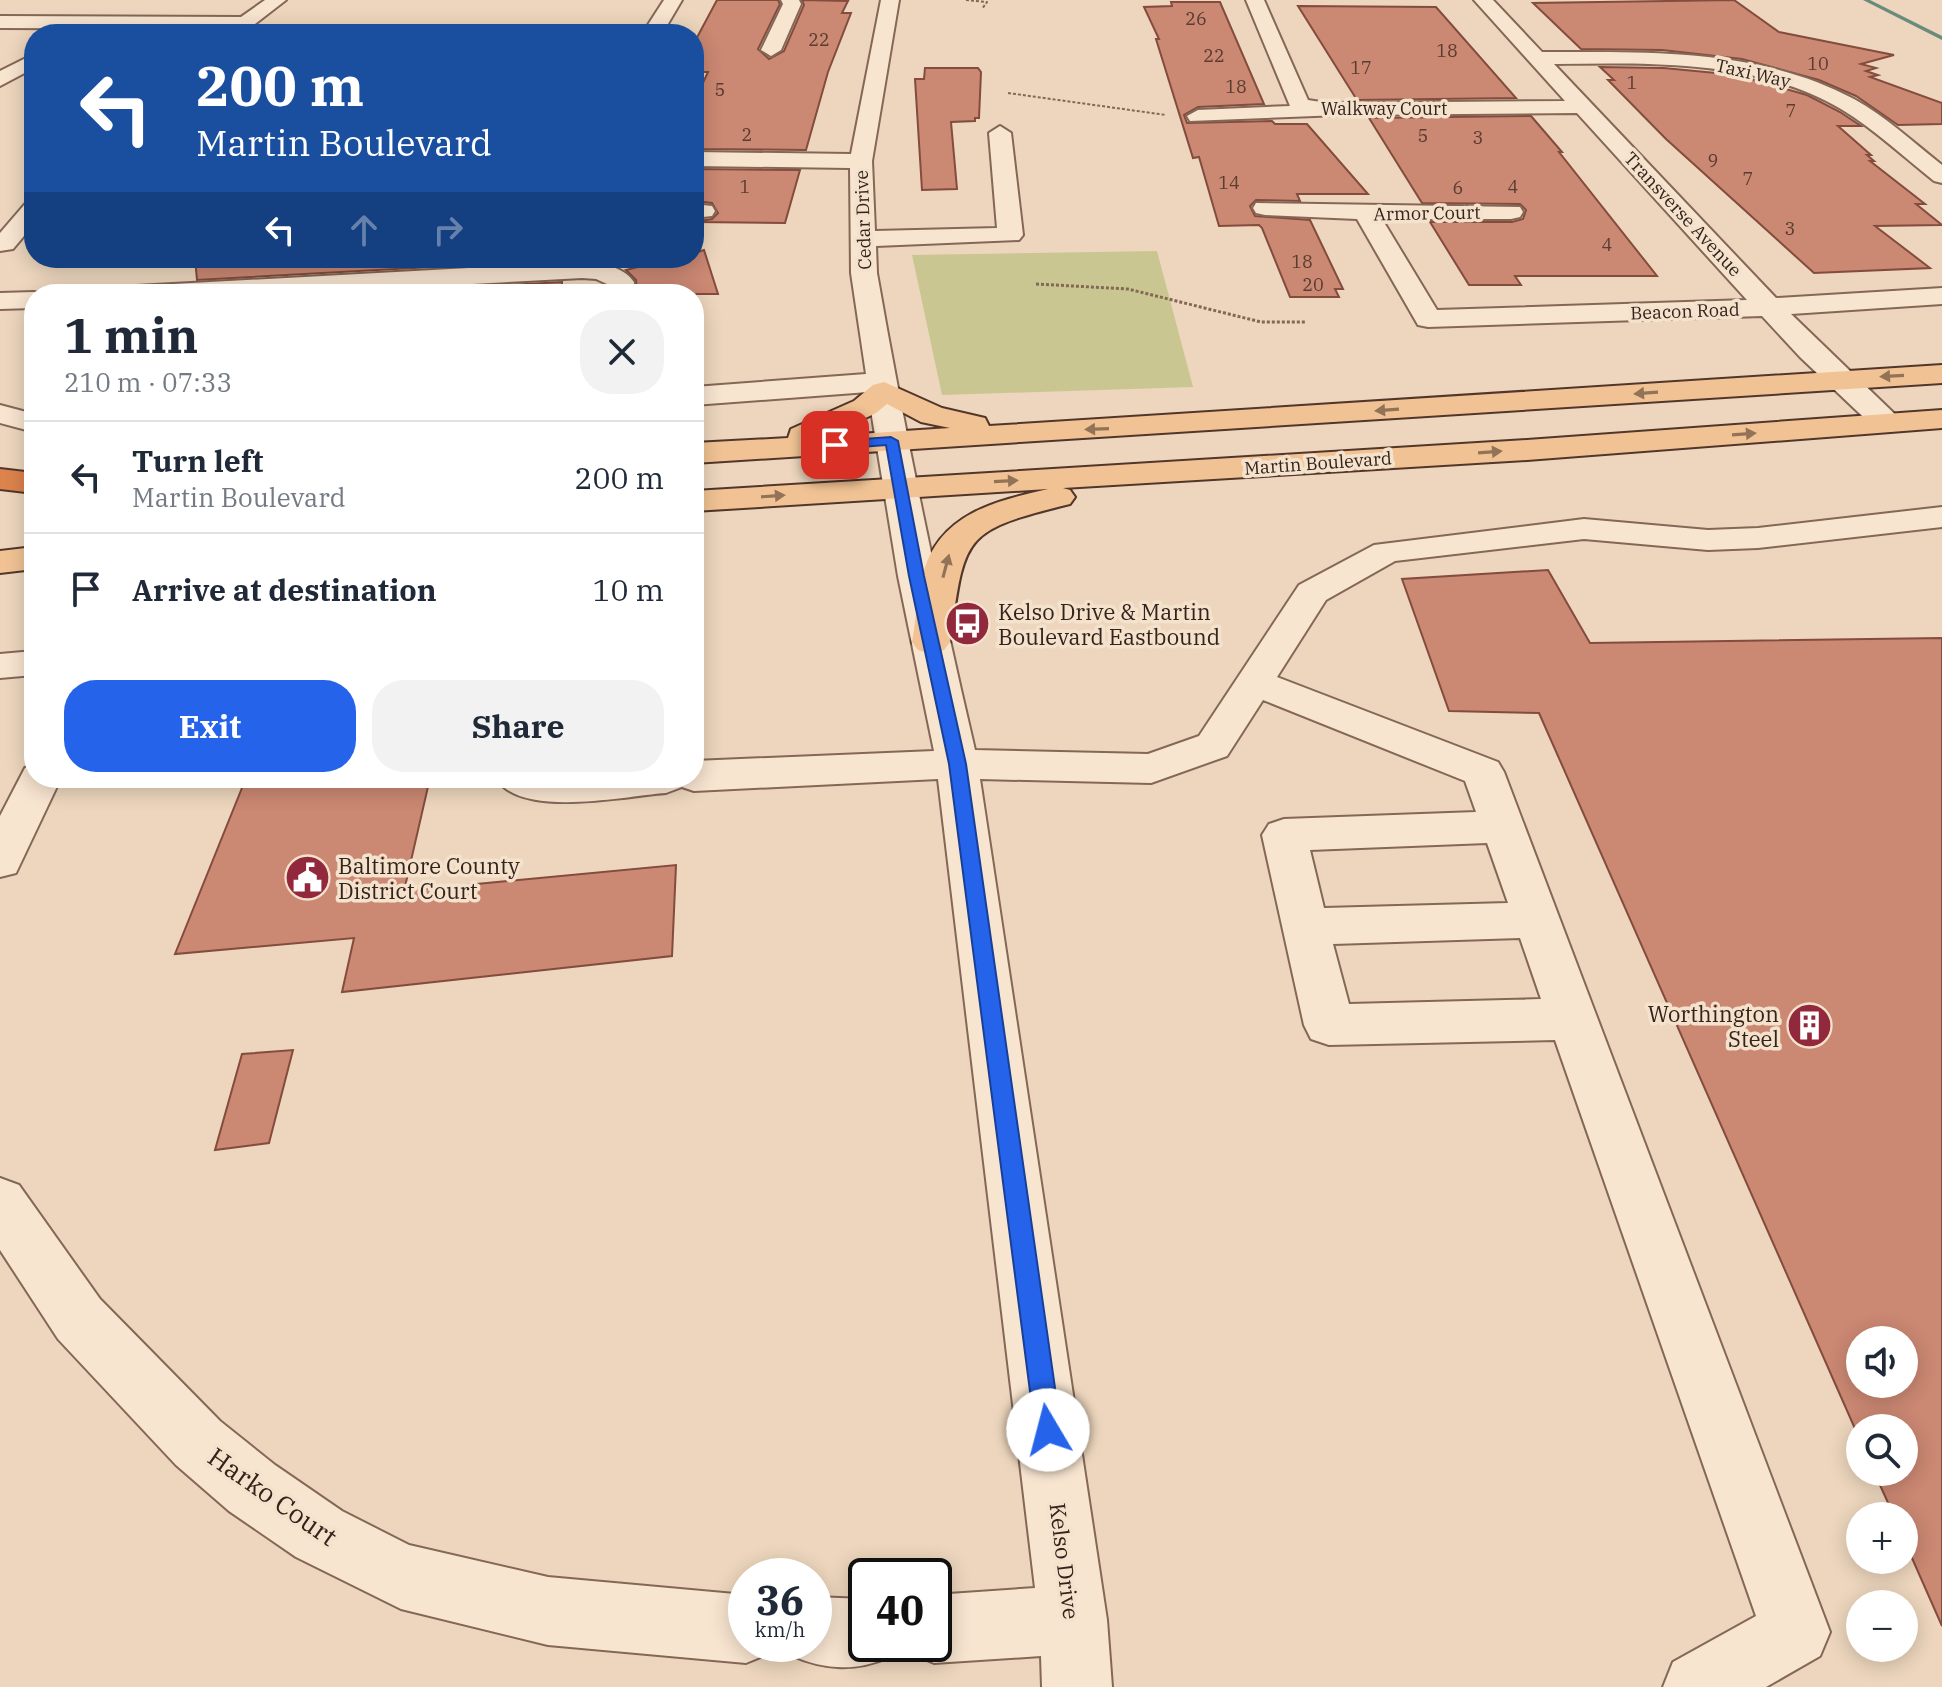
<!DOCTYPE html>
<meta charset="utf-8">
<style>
body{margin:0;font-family:"IBM Plex Serif",serif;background:#f2f2f3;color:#1f2937;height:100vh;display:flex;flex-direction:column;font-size:30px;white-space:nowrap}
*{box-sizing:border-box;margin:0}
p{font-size:26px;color:#747a83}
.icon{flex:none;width:44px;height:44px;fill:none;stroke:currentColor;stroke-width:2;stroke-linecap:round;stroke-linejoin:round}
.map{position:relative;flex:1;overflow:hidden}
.drawer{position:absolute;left:24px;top:284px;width:680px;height:504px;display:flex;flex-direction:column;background:#fff;border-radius:32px;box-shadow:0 4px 20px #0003}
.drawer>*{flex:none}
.hud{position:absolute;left:24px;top:24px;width:680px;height:244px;border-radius:32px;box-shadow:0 4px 20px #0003;background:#1a4fa0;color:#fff;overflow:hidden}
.fabs{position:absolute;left:1846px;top:1326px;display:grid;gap:16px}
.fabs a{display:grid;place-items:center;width:72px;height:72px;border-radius:50%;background:#fff;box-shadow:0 4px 20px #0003;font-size:40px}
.speed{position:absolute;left:728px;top:1558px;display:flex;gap:16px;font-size:40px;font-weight:700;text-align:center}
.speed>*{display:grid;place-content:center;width:104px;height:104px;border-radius:50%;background:#fff;box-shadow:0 4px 20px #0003;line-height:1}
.speed small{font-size:20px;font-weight:400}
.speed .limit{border:4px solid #111;border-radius:12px;background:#fff;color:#111}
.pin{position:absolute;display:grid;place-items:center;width:68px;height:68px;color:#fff;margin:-34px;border-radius:16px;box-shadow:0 4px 12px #0006}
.me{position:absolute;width:88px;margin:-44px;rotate:352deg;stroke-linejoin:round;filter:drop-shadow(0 0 6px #0008)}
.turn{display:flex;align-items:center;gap:28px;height:168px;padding:0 40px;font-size:36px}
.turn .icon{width:104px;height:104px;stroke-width:2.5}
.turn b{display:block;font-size:56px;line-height:68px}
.lanes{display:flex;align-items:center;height:76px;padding:0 40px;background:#0003;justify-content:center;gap:40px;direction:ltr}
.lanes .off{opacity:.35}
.round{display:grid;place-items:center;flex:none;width:84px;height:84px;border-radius:32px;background:#f2f2f3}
.head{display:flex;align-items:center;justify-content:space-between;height:136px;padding:0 40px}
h1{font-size:48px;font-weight:700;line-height:60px}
.cta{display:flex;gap:16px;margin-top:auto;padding:16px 40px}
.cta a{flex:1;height:92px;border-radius:32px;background:#2563eb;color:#fff;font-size:32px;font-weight:700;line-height:92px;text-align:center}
.cta a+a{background:#f2f2f3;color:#1f2937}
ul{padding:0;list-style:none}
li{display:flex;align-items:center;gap:24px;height:112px;padding:0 40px;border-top:2px solid #e0e1e3}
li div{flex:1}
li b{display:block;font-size:30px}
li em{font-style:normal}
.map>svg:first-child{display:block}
.green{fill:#cac692}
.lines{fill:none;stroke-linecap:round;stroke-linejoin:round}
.stream{fill:#698b7c;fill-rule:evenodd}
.building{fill:#cb8873;stroke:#834c3d;stroke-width:2;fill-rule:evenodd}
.minor-casing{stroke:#846757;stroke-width:4}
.major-casing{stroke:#52362b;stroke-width:4}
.highway-casing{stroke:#52362b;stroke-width:4}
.path-far1{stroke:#846757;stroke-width:2;stroke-dasharray:3 2;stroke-linecap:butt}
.path{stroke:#846757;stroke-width:3;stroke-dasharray:3 2;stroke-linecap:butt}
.minor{fill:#f8e5d0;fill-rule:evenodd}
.major{fill:#f1c394;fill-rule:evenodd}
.highway{fill:#dd834d;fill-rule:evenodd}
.oneway{fill:#927358}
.route{fill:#2563eb;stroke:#184099;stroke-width:2}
.labels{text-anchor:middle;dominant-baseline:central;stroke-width:7;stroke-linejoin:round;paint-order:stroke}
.number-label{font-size:18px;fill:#5a3c31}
.far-street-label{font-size:18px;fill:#34231b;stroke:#f4e2cd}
.poi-label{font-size:22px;fill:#34231b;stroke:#f4e2cd;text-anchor:start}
.street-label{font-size:22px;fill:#34231b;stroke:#f4e2cd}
.near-street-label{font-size:26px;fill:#34231b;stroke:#f4e2cd}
</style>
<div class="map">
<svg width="1942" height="1687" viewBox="0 0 1942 1687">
<rect width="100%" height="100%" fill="#edd6bd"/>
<path class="green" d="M 1157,251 L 1193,387 L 942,395 L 912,255 Z"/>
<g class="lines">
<path class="stream" d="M 1863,0 L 1870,0 L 1942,36 L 1942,40 Z"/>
</g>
<g class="building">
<path d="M 717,0 L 778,0 L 780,4 L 758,49 L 769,59 L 784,51 L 804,5 L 802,0 L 848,1 L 842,13 L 851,13 L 828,72 L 806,150 L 694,149 L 694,102 L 708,72 L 694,72 L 694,43 Z"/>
<path d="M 1734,0 L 1779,32 L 1894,55 L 1861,64 L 1876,68 L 1866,71 L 1878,75 L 1870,77 L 1942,103 L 1942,124 L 1898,125 L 1856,96 L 1819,80 L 1742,59 L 1662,50 L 1581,49 L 1533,3 Z"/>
<path d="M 1171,2 L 1220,2 L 1264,104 L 1198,107 L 1184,115 L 1187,123 L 1272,121 L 1275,124 L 1307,124 L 1368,194 L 1297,194 L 1300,201 L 1256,200 L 1250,206 L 1255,216 L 1310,220 L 1343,289 L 1335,289 L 1339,297 L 1290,297 L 1262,228 L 1259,225 L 1219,226 L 1199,157 L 1193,158 L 1156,39 L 1159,39 L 1144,7 L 1172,6 Z"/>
<path d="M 1298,6 L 1436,7 L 1516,98 L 1357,100 Z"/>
<path d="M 1600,67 L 1664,68 L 1737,75 L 1807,95 L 1840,112 L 1861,126 L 1838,126 L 1871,155 L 1867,155 L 1874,161 L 1870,161 L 1925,204 L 1916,204 L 1942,225 L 1875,226 L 1930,268 L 1814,273 L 1666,139 L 1608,80 L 1614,80 Z"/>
<path d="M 925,68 L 978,68 L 981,72 L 979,118 L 975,118 L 975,121 L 951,122 L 957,189 L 922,190 L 915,79 L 924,79 Z"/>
<path d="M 1531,116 L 1562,152 L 1559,152 L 1657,276 L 1515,276 L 1521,285 L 1469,285 L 1430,222 L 1512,222 L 1523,219 L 1526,210 L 1520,204 L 1422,203 L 1369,118 Z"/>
<path d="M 694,169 L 800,170 L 785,223 L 694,222 L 712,219 L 718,213 L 712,203 L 694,201 Z"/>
<path d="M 704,250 L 718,294 L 637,294 L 636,280 L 626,270 L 673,258 L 694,258 L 694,253 Z"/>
<path d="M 195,258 L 561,258 L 561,260 L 197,280 Z"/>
<path d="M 562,282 L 562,294 L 341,294 Z"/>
<path d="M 1548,570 L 1590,643 L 1942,638 L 1942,1626 L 1904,1540 L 1904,1516 L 1894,1516 L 1874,1472 L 1904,1472 L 1904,1428 L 1860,1428 L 1860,1440 L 1539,713 L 1449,711 L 1402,579 ZM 1860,1340 L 1904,1340 L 1904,1384 L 1860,1384 Z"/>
<path d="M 246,778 L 430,778 L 404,891 L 676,865 L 672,956 L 342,992 L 354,938 L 175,954 Z"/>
<path d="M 293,1050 L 269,1143 L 215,1150 L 242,1054 Z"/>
</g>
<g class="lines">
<defs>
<g id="minor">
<path d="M 265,0 L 286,0 L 242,34 L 220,34 L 225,29 L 0,28 L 0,16 L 241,17 Z"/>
<path d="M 664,0 L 682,0 L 662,34 L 642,34 Z"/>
<path d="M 781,0 L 799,0 L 801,4 L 781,50 L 771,56 L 761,50 L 783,4 Z"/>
<path d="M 881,0 L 899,0 L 872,161 L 875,231 L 997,228 L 989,133 L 1000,126 L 1011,133 L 1023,235 L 1019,240 L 876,246 L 877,273 C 905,433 938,592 975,750 L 1148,754 L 1199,736 L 1299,585 L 1374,545 L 1584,519 L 1708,530 L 1758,528 L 1942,507 L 1942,527 L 1758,548 L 1708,550 L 1584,539 L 1395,561 L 1326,600 L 1277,677 L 1498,762 L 1504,772 L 1830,1632 L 1820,1656 L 1766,1687 L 1663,1687 L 1673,1662 L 1756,1616 L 1555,1040 L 1329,1045 L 1311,1039 L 1304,1025 L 1262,835 L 1269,824 L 1284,819 L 1476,812 L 1465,781 L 1263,700 L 1227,756 L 1151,783 L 980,779 L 1107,1620 L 1112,1687 L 1042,1687 L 1041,1656 L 934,1663 L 910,1653 L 906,1644 L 934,1644 L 934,1595 L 1035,1588 L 938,779 L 694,791 L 682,787 L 666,793 C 624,796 520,819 496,778 L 694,778 L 694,761 L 934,751 L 898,576 L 868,392 L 694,405 L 694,387 L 866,374 L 851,273 L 850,168 L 694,166 L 694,152 L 851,154 ZM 1487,843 L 1508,903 L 1324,908 L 1310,850 ZM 1520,938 L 1541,999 L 1349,1004 L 1333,944 Z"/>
<path d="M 1246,0 L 1264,0 L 1308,100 L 1327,103 L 1565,101 L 1474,0 L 1493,0 L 1542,52 C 1647,52 1759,48 1854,99 C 1885,116 1913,142 1942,165 L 1942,183 L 1934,181 C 1904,157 1874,129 1841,109 C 1756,59 1649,63 1554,64 L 1776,298 L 1942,288 L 1942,304 L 1791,314 L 1904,423 L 1899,430 L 1888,432 L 1877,430 L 1800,357 L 1762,316 L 1428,327 L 1418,325 L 1357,219 L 1265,215 L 1256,213 L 1253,208 L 1256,203 L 1520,207 L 1523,212 L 1520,217 L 1511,219 L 1382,219 L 1437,310 L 1747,300 L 1577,113 L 1340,115 L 1190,121 L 1187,116 L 1198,110 L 1290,106 Z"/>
<path d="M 34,54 L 34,68 L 0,86 L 0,71 Z"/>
<path d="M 34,202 L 34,224 L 13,249 L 0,251 L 0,233 L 25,204 Z"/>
<path d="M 694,204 L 712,206 L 715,211 L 712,216 L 694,218 Z"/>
<path d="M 582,262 C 601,263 623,266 634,282 L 634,294 L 606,294 L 607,284 L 596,279 L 582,278 L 285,294 L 122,294 L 126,288 L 136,286 Z"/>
<path d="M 34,292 L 43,294 L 34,294 L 34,308 L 0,309 L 0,293 Z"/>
<path d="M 0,405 L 34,414 L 34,432 L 0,423 Z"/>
<path d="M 34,651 L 34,675 L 0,678 L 0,654 Z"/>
<path d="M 34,765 L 34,778 L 61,778 L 16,873 L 0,877 L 0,816 L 25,768 Z"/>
<path d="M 0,1178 L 19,1185 L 100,1299 L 220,1421 L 275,1465 L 342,1511 L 409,1545 L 548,1577 L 746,1595 L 746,1644 L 774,1644 L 770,1653 L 746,1663 L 548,1645 L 401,1609 L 296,1557 L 229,1511 L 176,1465 L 58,1339 L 0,1250 Z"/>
<path d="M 814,1597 L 866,1599 L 866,1644 L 896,1644 L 890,1657 C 855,1672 825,1670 790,1655 L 785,1644 L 814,1644 Z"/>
</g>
<g id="major">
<path d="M 1942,365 L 1942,383 L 694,463 L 694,443 L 788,438 L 791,429 L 854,401 L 873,385 L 884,382 L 942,408 L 985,418 L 989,426 ZM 887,404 L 921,422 L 950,428 L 828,436 L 876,413 Z"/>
<path d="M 1942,410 L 1942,428 L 1527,460 L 1063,488 L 1070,490 L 1075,497 L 1070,504 C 961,531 965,535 950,642 L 944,650 L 931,654 L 918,650 L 912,642 C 916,620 917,597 923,574 C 939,514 995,501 1048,489 L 694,511 L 694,491 L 1527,440 Z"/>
<path d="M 34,547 L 34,569 L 0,573 L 0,551 Z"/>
</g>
<path id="highway" d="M 0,469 L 34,473 L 34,493 L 0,489 Z"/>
</defs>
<use href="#minor" class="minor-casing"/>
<use href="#major" class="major-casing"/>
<use href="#highway" class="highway-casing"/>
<g class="path-far1">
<path d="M 966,0 L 987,2 L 982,9"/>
<path d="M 1008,93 L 1166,115"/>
</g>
<path class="path" d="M 1036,284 L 1128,289 L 1261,322 L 1306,322"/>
<use href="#minor" class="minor"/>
<use href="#major" class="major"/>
<use href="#highway" class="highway"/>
</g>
<defs><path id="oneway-solid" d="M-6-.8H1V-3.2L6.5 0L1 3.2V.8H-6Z" transform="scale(2)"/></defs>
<g class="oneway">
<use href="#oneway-solid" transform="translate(1892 376) rotate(177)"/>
<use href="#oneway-solid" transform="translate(1646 393) rotate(176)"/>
<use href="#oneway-solid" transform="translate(1387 410) rotate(176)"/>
<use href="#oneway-solid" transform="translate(1097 429) rotate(178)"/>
<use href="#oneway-solid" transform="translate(1744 434) rotate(-4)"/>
<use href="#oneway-solid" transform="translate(1490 452) rotate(-4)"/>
<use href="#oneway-solid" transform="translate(1006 481) rotate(-3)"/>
<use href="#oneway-solid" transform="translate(773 496) rotate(-4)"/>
<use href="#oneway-solid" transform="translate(946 566) rotate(-75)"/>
</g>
<path class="route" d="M 891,437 L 898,441 L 924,576 L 966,764 L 1061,1430 L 1057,1439 L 1048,1443 L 1039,1439 L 1035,1430 L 949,764 L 909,576 L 886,445 L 835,449 L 828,445 L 835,441 Z"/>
<defs>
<symbol id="bus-disc" viewBox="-11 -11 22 22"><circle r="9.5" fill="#92283c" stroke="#f4e2cd"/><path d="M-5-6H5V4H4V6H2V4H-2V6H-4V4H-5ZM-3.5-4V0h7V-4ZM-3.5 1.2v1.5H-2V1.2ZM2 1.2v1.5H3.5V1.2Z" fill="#fff"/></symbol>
<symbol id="civic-disc" viewBox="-11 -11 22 22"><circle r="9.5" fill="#92283c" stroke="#f4e2cd"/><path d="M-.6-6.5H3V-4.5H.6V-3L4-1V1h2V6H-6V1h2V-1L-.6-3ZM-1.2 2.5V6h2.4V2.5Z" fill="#fff"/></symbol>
<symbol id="building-disc" viewBox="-11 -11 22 22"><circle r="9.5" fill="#92283c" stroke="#f4e2cd"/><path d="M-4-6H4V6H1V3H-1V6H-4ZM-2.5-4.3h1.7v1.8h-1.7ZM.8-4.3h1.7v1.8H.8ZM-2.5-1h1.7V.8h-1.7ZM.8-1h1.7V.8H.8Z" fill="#fff"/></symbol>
</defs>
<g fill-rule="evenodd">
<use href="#bus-disc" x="942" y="598" width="51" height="51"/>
<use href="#civic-disc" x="282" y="852" width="51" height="51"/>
<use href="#building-disc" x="1784" y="1000" width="51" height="51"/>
</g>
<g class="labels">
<g class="number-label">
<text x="1196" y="18">26</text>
<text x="819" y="39">22</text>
<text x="1447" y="50">18</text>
<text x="1214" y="55">22</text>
<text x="1818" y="63">10</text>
<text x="1361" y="67">17</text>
<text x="1632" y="82">1</text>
<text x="1236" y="86">18</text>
<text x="720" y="89">5</text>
<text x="1791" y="110">7</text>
<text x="747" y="134">2</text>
<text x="1423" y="135">5</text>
<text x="1478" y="137">3</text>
<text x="1713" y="160">9</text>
<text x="1748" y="178">7</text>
<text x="1229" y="182">14</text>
<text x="745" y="186">1</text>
<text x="1513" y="186">4</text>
<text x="1458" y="187">6</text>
<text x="1790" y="228">3</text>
<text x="1607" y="244">4</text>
<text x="1302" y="261">18</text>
<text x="1313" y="284">20</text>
</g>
<g class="far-street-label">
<text transform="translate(1753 73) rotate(13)">Taxi Way</text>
<text x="1384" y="108">Walkway Court</text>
<text transform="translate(1427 213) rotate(-1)">Armor Court</text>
<text transform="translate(1683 214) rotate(47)">Transverse Avenue</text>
<text transform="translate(863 220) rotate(-92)">Cedar Drive</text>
<text transform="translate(1685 311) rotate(-2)">Beacon Road</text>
<text transform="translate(1318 463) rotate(-4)">Martin Boulevard</text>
</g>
<g class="poi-label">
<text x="998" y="611">Kelso Drive &amp; Martin<tspan x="998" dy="25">Boulevard Eastbound</tspan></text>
<text x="338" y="865">Baltimore County<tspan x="338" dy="25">District Court</tspan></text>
<text x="1779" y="1013" text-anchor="end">Worthington<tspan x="1779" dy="25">Steel</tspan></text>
</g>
<g class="street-label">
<text transform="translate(1065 1561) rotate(83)">Kelso Drive</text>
</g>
<g class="near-street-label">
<text transform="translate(273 1496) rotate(35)">Harko Court</text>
</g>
</g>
</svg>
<div class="fabs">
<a><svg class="icon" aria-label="sound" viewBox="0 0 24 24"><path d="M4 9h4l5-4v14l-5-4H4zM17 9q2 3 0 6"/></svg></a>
<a><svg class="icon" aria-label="search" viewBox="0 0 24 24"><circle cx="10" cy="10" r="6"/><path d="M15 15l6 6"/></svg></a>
<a>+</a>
<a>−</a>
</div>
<div class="speed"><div>36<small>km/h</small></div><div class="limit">40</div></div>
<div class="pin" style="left:835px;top:445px;background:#d93025"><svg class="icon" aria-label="arrive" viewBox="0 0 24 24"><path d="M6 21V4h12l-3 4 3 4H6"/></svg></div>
<svg class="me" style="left:1048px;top:1430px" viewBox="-20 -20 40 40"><circle r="19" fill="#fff"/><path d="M0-13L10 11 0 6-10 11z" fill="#2563eb"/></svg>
<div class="hud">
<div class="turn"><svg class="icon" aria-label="left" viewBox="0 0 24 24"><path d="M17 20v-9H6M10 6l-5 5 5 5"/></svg><div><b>200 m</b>Martin Boulevard</div></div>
<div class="lanes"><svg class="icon" aria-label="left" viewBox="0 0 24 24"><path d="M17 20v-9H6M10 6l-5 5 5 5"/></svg><svg class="icon off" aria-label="ahead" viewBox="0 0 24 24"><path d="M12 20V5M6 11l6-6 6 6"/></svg><svg class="icon off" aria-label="right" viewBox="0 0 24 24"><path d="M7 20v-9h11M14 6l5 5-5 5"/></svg></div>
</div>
<section class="drawer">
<div class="head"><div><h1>1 min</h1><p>210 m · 07:33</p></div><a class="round"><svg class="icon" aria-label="close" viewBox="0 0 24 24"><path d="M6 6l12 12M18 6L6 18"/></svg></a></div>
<ul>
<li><svg class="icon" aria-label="left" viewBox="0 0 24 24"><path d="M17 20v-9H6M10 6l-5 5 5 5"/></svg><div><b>Turn left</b><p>Martin Boulevard</p></div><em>200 m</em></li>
<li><svg class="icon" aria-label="arrive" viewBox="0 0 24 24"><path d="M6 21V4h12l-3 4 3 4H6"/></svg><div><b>Arrive at destination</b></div><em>10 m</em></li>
</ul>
<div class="cta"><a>Exit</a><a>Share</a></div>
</section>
</div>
